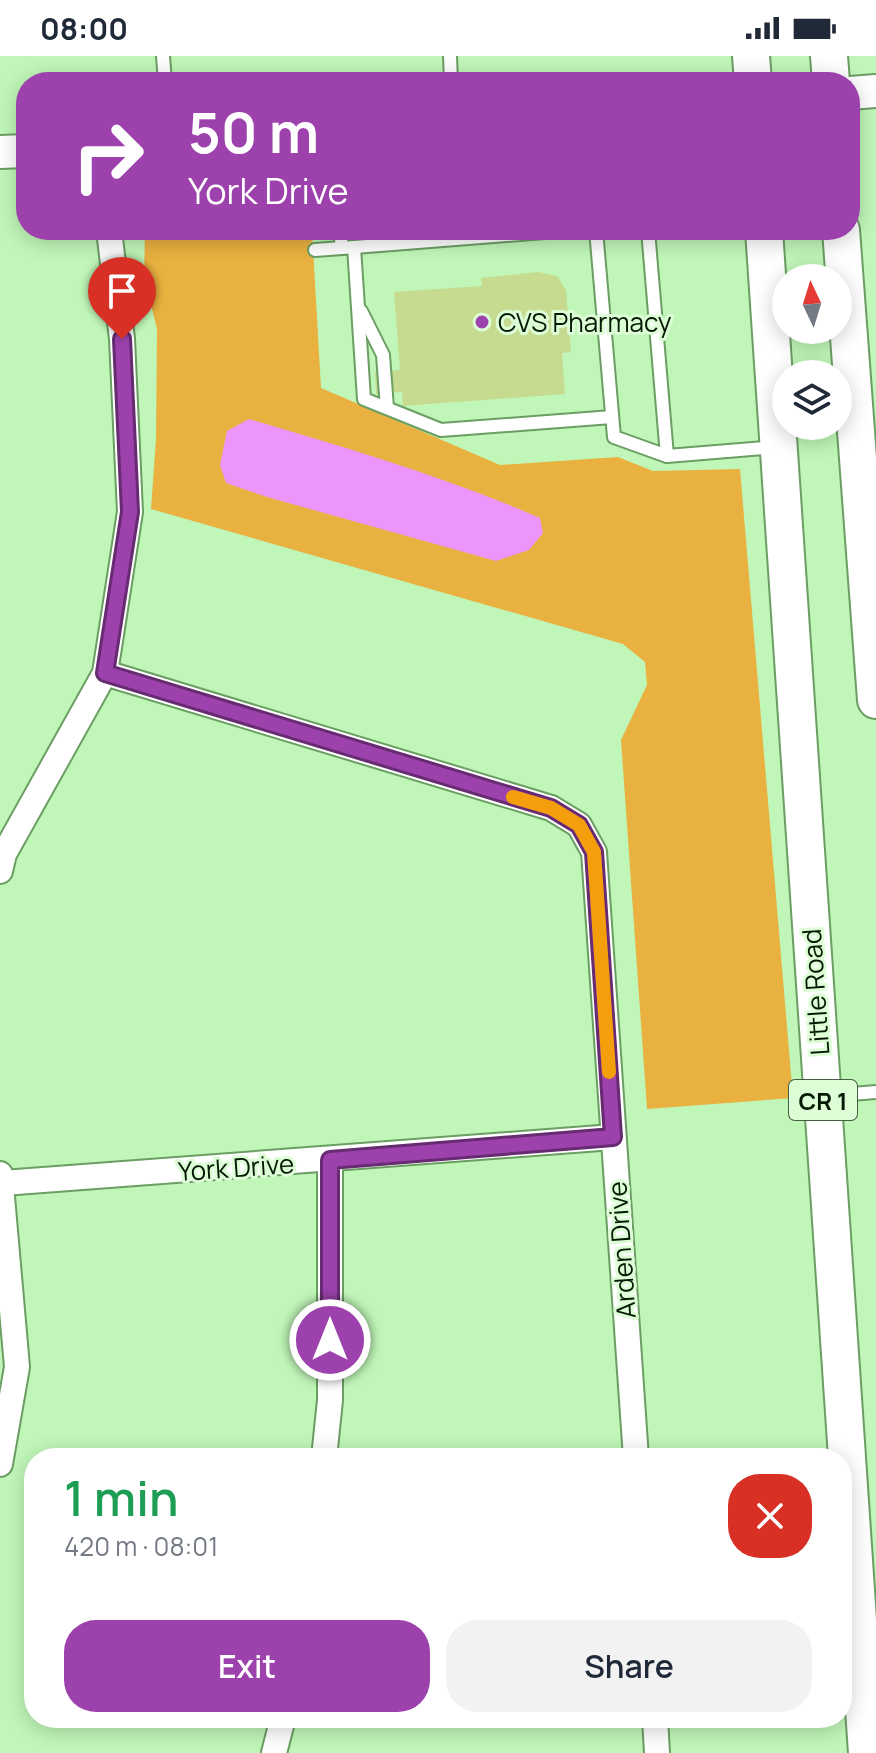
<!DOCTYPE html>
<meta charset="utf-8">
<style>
body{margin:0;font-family:Manrope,sans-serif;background:#f2f2f3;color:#1f2937;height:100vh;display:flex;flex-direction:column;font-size:30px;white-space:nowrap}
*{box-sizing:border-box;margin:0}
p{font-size:26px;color:#747a83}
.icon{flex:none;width:44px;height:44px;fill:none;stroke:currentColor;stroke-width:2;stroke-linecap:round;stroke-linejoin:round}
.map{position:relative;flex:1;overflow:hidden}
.side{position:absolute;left:24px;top:1392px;width:828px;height:280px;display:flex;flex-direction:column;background:#fff;border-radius:32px;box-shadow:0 4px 20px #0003}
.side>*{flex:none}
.top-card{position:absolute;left:16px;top:16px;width:844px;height:168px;border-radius:32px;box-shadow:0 4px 20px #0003;background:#9d42ad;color:#fff;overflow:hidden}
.needle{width:52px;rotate:356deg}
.fabs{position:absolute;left:772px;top:208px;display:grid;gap:16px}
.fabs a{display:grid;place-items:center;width:80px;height:80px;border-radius:50%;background:#fff;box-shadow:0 4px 20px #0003;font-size:40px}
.pin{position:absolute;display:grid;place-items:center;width:68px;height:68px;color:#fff;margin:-82px -34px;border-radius:50% 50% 50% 0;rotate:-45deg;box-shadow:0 0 8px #0007}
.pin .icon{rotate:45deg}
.me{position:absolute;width:88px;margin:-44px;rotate:0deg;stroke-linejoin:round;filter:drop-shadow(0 0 6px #0008)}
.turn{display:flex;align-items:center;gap:28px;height:168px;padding:0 40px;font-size:36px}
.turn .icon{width:104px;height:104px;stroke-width:2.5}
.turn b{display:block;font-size:56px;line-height:68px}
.round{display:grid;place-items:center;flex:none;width:84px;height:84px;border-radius:32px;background:#f2f2f3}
.headline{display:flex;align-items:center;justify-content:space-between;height:136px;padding:0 40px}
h1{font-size:48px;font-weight:600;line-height:60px;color:#1e9e55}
.cta{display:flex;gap:16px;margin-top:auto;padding:16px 40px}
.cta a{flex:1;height:92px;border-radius:32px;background:#9d42ad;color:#fff;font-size:32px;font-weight:600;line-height:92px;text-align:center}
.cta a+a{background:#f2f2f3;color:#1f2937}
.status{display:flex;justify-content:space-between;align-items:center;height:56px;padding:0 40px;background:#fff;direction:ltr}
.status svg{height:22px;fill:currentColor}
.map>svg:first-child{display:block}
.green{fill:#e9b140}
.water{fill:#ec96fc}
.building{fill:#c6db8f}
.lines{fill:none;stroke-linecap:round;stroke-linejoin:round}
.lane-casing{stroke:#6b9e63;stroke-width:16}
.street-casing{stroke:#6b9e63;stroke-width:28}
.secondary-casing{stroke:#6b9e63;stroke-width:36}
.primary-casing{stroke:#6b9e63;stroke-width:40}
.lane{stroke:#fff;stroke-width:12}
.street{stroke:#fff;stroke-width:24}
.secondary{stroke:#fff;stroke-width:32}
.primary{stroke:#fff;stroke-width:36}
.route-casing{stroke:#662b70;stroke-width:20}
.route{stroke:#9d42ad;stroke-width:14}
.slow{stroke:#f59e0b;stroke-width:14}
.poi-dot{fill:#9d42ad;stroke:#ddfdd7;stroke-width:3}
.labels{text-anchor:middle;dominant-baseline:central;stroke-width:6;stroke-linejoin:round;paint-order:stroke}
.shield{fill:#ddfdd7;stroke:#465d43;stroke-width:2}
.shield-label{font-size:24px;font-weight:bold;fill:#061904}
.poi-label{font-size:26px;fill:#061904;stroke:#ddfdd7;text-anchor:start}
.street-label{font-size:26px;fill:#061904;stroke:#ddfdd7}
</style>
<div class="status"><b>08:00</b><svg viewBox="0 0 49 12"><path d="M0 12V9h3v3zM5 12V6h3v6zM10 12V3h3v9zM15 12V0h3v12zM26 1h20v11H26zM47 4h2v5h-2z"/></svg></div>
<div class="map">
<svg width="876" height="1697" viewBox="0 0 876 1697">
<rect width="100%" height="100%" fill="#c0f7b8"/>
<path class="green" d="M 145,174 L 312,174 L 321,332 L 500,409 L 618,401 L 653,415 L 740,413 L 793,1042 L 647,1053 L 621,684 L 647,629 L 645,606 L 623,588 L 151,453 L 156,383 L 157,273 L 144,221 Z"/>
<path class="water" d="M 249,363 C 347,392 446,421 540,462 L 543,477 L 529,494 L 496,505 L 267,441 L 226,427 L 220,409 L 227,375 Z"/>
<path class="building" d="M 538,216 L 557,220 L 566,234 L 571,296 L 562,297 L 565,338 L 403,350 L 402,336 L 376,338 L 375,316 L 400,314 L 394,236 L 482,230 L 481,222 Z"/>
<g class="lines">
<defs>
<g id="lane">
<path d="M 163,0 L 165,26"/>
<path d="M 450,0 L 451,26"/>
<path d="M 340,174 L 342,192 L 571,174"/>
<path d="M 596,174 L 614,381 L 667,400"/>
<path d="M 648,174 L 667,400 L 777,391"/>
<path d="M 354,191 L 364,343 L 441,374 L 612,361"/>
<path d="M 315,194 L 342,192"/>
<path d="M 361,255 L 383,299 L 387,352"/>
<path d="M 827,1040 L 876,1036"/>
</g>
<g id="street">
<path d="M 105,617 L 551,752 L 579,769 L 594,796 L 636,1402"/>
<path d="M 0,815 L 4,798 L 105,617 L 130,456 L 122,283 L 109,174"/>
<path d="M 0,1118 L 17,1311 L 0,1408"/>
<path d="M 3,1127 L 613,1081"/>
<path d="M 324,1402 L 330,1344 L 330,1104"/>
<path d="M 655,1662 L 657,1697"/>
<path d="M 274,1697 L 283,1662"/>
</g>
<g id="secondary">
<path d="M 850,37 L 876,35"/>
<path d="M 0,96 L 26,95"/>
</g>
<g id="primary">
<path d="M 751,0 L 753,26"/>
<path d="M 829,0 L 831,26"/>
<path d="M 764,174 L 867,1697"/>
<path d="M 841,174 L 876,644"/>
</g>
</defs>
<use href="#lane" class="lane-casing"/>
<use href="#street" class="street-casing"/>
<use href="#secondary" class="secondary-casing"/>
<use href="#primary" class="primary-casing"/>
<use href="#lane" class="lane"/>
<use href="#street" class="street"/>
<use href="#secondary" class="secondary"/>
<use href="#primary" class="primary"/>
</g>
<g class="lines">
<defs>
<path id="route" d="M 122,283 L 130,456 L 105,617 L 551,752 L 579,769 L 594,796 L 613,1081 L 330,1104 L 330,1284"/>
</defs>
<use href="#route" class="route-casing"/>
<use href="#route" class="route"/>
<path class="slow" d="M 513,741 L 551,752 L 579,769 L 594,796 L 609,1016"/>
</g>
<circle class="poi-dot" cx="482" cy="266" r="8"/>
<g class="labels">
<rect class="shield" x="789" y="1024" width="68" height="40" rx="6"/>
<g class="shield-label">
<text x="823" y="1044">CR 1</text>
</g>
<g class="poi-label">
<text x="498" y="266">CVS Pharmacy</text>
</g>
<g class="street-label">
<text transform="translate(815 936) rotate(-94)">Little Road</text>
<text transform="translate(236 1111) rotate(-4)">York Drive</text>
<text transform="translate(621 1194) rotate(-94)">Arden Drive</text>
</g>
</g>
</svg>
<div class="fabs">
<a><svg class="needle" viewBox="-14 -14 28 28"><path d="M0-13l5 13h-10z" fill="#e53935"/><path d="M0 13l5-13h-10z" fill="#747a83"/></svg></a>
<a><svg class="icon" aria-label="layers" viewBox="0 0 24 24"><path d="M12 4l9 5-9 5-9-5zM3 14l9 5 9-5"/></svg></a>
</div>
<div class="pin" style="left:122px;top:283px;background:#d93025"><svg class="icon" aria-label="arrive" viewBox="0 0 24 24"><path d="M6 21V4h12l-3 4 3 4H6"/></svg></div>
<svg class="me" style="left:330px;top:1284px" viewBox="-20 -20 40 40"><circle r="17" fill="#9d42ad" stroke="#fff" stroke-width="3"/><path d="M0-11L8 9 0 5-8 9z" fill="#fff"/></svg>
<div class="top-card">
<div class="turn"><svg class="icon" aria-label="right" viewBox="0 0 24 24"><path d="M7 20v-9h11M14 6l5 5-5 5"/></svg><div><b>50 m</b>York Drive</div></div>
</div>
<section class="side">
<div class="headline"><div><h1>1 min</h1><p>420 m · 08:01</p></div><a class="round" style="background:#d93025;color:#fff"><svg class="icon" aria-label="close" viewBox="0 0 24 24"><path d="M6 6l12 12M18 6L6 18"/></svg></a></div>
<div class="cta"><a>Exit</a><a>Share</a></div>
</section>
</div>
